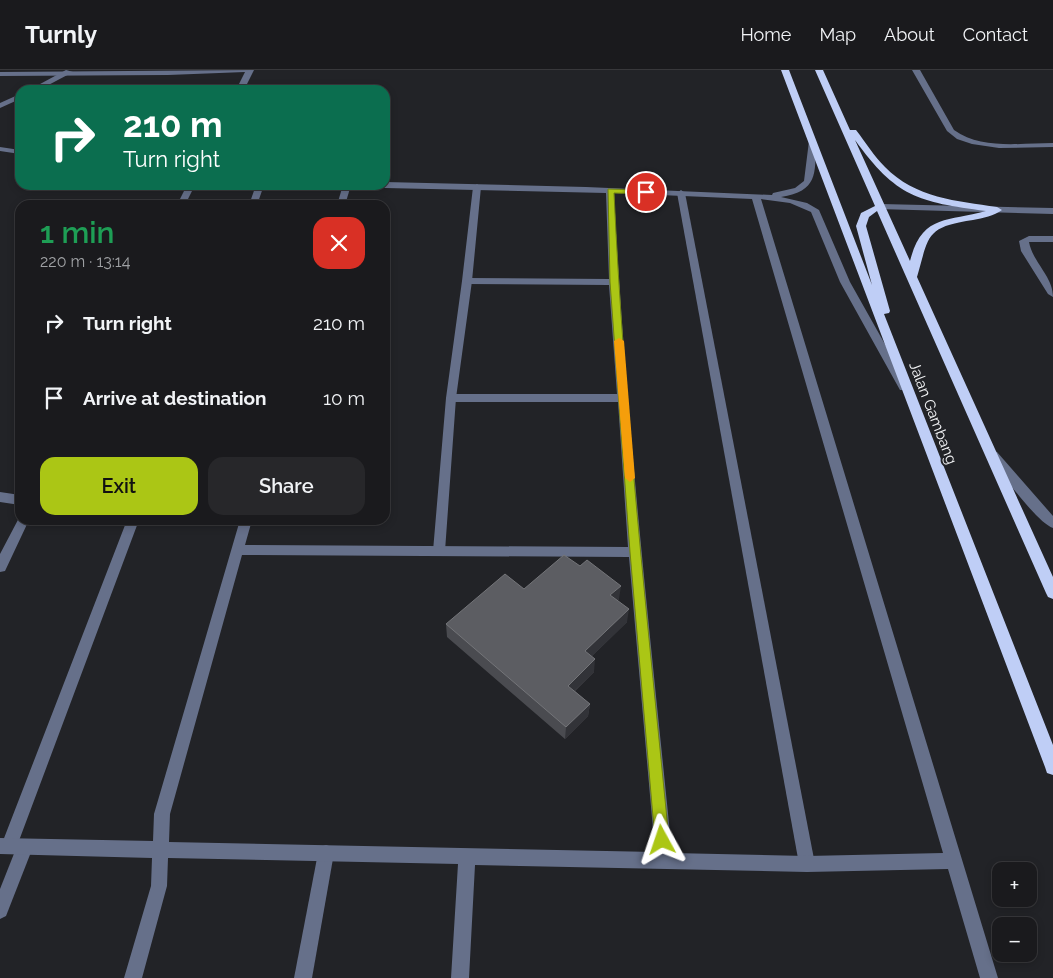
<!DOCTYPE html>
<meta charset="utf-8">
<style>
body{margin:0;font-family:Raleway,sans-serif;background:#27272a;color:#f1f3f6;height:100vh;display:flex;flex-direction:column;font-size:19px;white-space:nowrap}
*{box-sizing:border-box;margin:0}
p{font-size:16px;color:#9fa1a4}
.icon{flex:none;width:28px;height:28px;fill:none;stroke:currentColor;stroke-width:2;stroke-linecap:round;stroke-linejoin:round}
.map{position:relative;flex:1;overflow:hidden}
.side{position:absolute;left:15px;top:130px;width:375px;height:325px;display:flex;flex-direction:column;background:#1a1a1d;border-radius:15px;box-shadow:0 2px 8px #0003,0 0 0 1px #38383b}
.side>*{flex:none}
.guide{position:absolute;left:15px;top:15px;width:375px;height:105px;border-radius:15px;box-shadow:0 2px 8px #0003,0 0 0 1px #38383b;background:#0b6e4f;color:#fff;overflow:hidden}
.tools{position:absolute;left:992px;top:792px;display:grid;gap:10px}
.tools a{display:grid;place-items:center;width:45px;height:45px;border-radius:10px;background:#1a1a1d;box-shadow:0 2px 8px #0003,0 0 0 1px #38383b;font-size:25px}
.pin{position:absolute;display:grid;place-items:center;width:42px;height:42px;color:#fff;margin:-21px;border:2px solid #fff;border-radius:50%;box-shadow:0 1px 5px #0007}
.me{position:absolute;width:55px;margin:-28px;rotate:355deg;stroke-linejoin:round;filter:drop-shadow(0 0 4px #0008)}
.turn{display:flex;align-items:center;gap:18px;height:105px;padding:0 25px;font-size:22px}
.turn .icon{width:65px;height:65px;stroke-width:2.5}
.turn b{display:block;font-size:35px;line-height:42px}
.round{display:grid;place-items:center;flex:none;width:52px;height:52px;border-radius:15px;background:#27272a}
.head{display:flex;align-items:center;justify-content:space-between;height:85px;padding:0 25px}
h1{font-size:30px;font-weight:600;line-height:38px;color:#1e9e55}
.primary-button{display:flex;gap:10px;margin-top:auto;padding:10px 25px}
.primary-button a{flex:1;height:58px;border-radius:15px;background:#abc615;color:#111;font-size:20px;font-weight:600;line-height:58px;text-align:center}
.primary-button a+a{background:#27272a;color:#f1f3f6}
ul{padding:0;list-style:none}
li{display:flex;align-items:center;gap:15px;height:75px;padding:0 25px}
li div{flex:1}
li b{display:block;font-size:19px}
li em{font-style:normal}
header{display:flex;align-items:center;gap:30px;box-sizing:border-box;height:70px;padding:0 25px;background:#1a1a1d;border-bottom:1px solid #38383b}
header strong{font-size:24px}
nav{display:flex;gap:28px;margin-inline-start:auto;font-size:18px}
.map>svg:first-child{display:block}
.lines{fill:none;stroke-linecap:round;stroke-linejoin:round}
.service{fill:#66708a;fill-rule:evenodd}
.minor{fill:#66708a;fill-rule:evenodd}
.tertiary{fill:#66708a;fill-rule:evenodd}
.trunk{fill:#bfcef6;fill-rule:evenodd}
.wall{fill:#4a4b50}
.shaded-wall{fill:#323338}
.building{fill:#5c5d62;stroke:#747579}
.route{fill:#abc615;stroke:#6f810e}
.slow{fill:#f59e0b}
.labels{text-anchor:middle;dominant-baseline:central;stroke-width:4;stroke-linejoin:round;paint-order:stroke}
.street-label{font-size:15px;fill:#f4f5f7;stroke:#222327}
</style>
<header>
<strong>Turnly</strong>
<nav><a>Home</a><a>Map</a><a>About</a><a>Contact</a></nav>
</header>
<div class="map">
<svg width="1053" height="908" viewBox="0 0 1053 908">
<rect width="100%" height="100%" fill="#222327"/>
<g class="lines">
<g class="service">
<path d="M 66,0 L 73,2 L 39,20 L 29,20 Z"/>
<path d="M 912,0 L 920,0 L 954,60 C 982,80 1020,73 1053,73 L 1053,77 L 999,78 L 972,74 L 957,69 L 947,61 Z"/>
<path d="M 20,24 L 20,29 L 0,38 L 0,33 Z"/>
<path d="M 0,77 L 20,80 L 20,84 L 0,81 Z"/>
<path d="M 477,114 L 481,117 L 472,211 L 456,328 L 445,481 L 444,485 L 434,485 L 433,481 L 446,328 L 462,211 L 473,117 Z"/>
<path d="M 256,115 L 264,115 L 257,135 L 249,135 Z"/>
<path d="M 681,120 L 685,123 L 815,794 L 813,800 L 807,802 L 801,800 L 799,794 L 677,123 Z"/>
<path d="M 0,422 L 20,425 L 20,435 L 0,432 Z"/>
<path d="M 127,450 L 139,450 L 17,776 L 15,782 L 9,784 L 3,782 L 1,776 Z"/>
<path d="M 25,769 L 31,771 L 33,777 L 6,846 L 0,849 L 0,819 L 19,771 Z"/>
<path d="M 326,775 L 332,777 L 334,783 L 312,908 L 294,908 L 318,783 L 320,777 Z"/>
</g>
<g class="minor">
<path d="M 254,0 L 244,20 L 236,20 L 245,2 L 168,5 L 0,6 L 0,2 Z"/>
<path d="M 809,71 L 816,73 C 815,104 818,121 781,127 L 807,133 L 819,140 L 850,212 L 909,317 L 908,320 L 900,320 L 840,212 L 811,142 L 790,133 L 761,129 L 998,908 L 980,908 L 948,799 L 807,802 L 475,795 L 469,908 L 451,908 L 458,794 L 168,788 L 167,816 L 142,908 L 124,908 L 151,816 L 152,788 L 0,784 L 0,768 L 153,771 L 154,744 L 240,450 L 252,450 L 245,475 L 628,477 L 618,332 L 451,332 L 446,328 L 451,324 L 617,324 L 609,215 L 467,214 L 462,211 L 467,208 L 609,209 L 606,123 L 385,118 L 381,115 L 385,115 L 385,112 L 586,117 L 772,125 L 773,123 L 795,118 L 804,111 ZM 614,123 L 752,129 L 943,783 L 807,786 L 672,783 C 650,563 625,344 614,123 ZM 242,485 L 629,487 L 655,782 L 169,772 L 170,744 Z"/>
<path d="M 187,115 L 195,115 L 185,135 L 177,135 Z"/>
<path d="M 343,115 L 351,115 L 345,135 L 337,135 Z"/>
<path d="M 1029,166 L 1053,166 L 1053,172 L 1029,172 C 1033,193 1053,206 1053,227 L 1048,224 L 1021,181 L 1019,171 Z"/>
<path d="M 993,381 L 997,382 L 1053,446 L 1053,458 C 1036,452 1002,403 989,388 L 987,385 L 989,382 Z"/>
<path d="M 20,446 L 20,450 L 29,450 L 5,501 L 0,502 L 0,484 Z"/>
</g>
<path class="tertiary" d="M 881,134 L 1053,138 L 1053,144 L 878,139 L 877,137 Z"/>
<path class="trunk" d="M 781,0 L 789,0 L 872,215 L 856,156 L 861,143 L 875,136 L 815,0 L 823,0 L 850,60 L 856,60 C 866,73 874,86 885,97 C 915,128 957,131 997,137 L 1002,140 C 994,146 983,148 973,150 C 925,157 929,166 917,207 L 1053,507 L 1053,529 L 1048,527 L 1046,523 L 877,141 L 869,147 L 866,156 L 890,241 L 889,243 L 884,244 L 1053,675 L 1053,705 L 1047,703 L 1045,697 ZM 855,70 C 896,127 918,132 986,141 C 947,152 922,144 910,191 Z"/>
</g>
<path class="wall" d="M 580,496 L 619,529 L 617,531 L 627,552 L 592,586 L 594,602 L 575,621 L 590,634 L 588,646 L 565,669 L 447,567 L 446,554 L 524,519 Z"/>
<g class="shaded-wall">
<path d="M 621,516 L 619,529 L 609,539 L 610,525 Z"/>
<path d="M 629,539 L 627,552 L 584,594 L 585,581 Z"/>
<path d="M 595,589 L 594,602 L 567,628 L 568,616 Z"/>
<path d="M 590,634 L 588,646 L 565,669 L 566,657 Z"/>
</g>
<path class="building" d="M 564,485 L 580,496 L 587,490 L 621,516 L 610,525 L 629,539 L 585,581 L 595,589 L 568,616 L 590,634 L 566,657 L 446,554 L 505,504 L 524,519 Z"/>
<path class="route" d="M 608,119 L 646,120 L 650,122 L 646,124 L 614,123 C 624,339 648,555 669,770 L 667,775 L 662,778 L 657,775 L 655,770 L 630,482 L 610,212 Z"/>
<path class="slow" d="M 619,268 L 624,271 L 635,408 L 630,412 L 625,408 L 614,271 Z"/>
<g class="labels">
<g class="street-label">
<text transform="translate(933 343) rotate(69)">Jalan Gambang</text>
</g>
</g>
</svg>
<div class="tools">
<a>+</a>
<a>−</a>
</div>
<div class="pin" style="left:646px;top:122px;background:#d93025"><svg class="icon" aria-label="arrive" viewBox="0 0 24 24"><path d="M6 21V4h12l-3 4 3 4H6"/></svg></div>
<svg class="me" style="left:662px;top:770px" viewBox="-20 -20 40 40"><path d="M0-17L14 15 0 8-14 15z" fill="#abc615" stroke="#fff" stroke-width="4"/></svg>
<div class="guide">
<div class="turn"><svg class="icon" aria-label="right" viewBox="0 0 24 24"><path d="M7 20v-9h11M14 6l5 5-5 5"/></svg><div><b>210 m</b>Turn right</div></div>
</div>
<section class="side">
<div class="head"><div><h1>1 min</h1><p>220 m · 13:14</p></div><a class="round" style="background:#d93025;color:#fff"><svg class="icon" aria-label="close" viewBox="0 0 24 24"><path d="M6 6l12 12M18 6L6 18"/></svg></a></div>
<ul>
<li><svg class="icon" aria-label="right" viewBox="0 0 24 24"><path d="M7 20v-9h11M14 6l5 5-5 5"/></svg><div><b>Turn right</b></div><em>210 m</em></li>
<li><svg class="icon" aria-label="arrive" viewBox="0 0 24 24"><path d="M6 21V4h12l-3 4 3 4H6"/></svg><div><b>Arrive at destination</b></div><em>10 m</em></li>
</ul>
<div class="primary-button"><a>Exit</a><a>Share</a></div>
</section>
</div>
